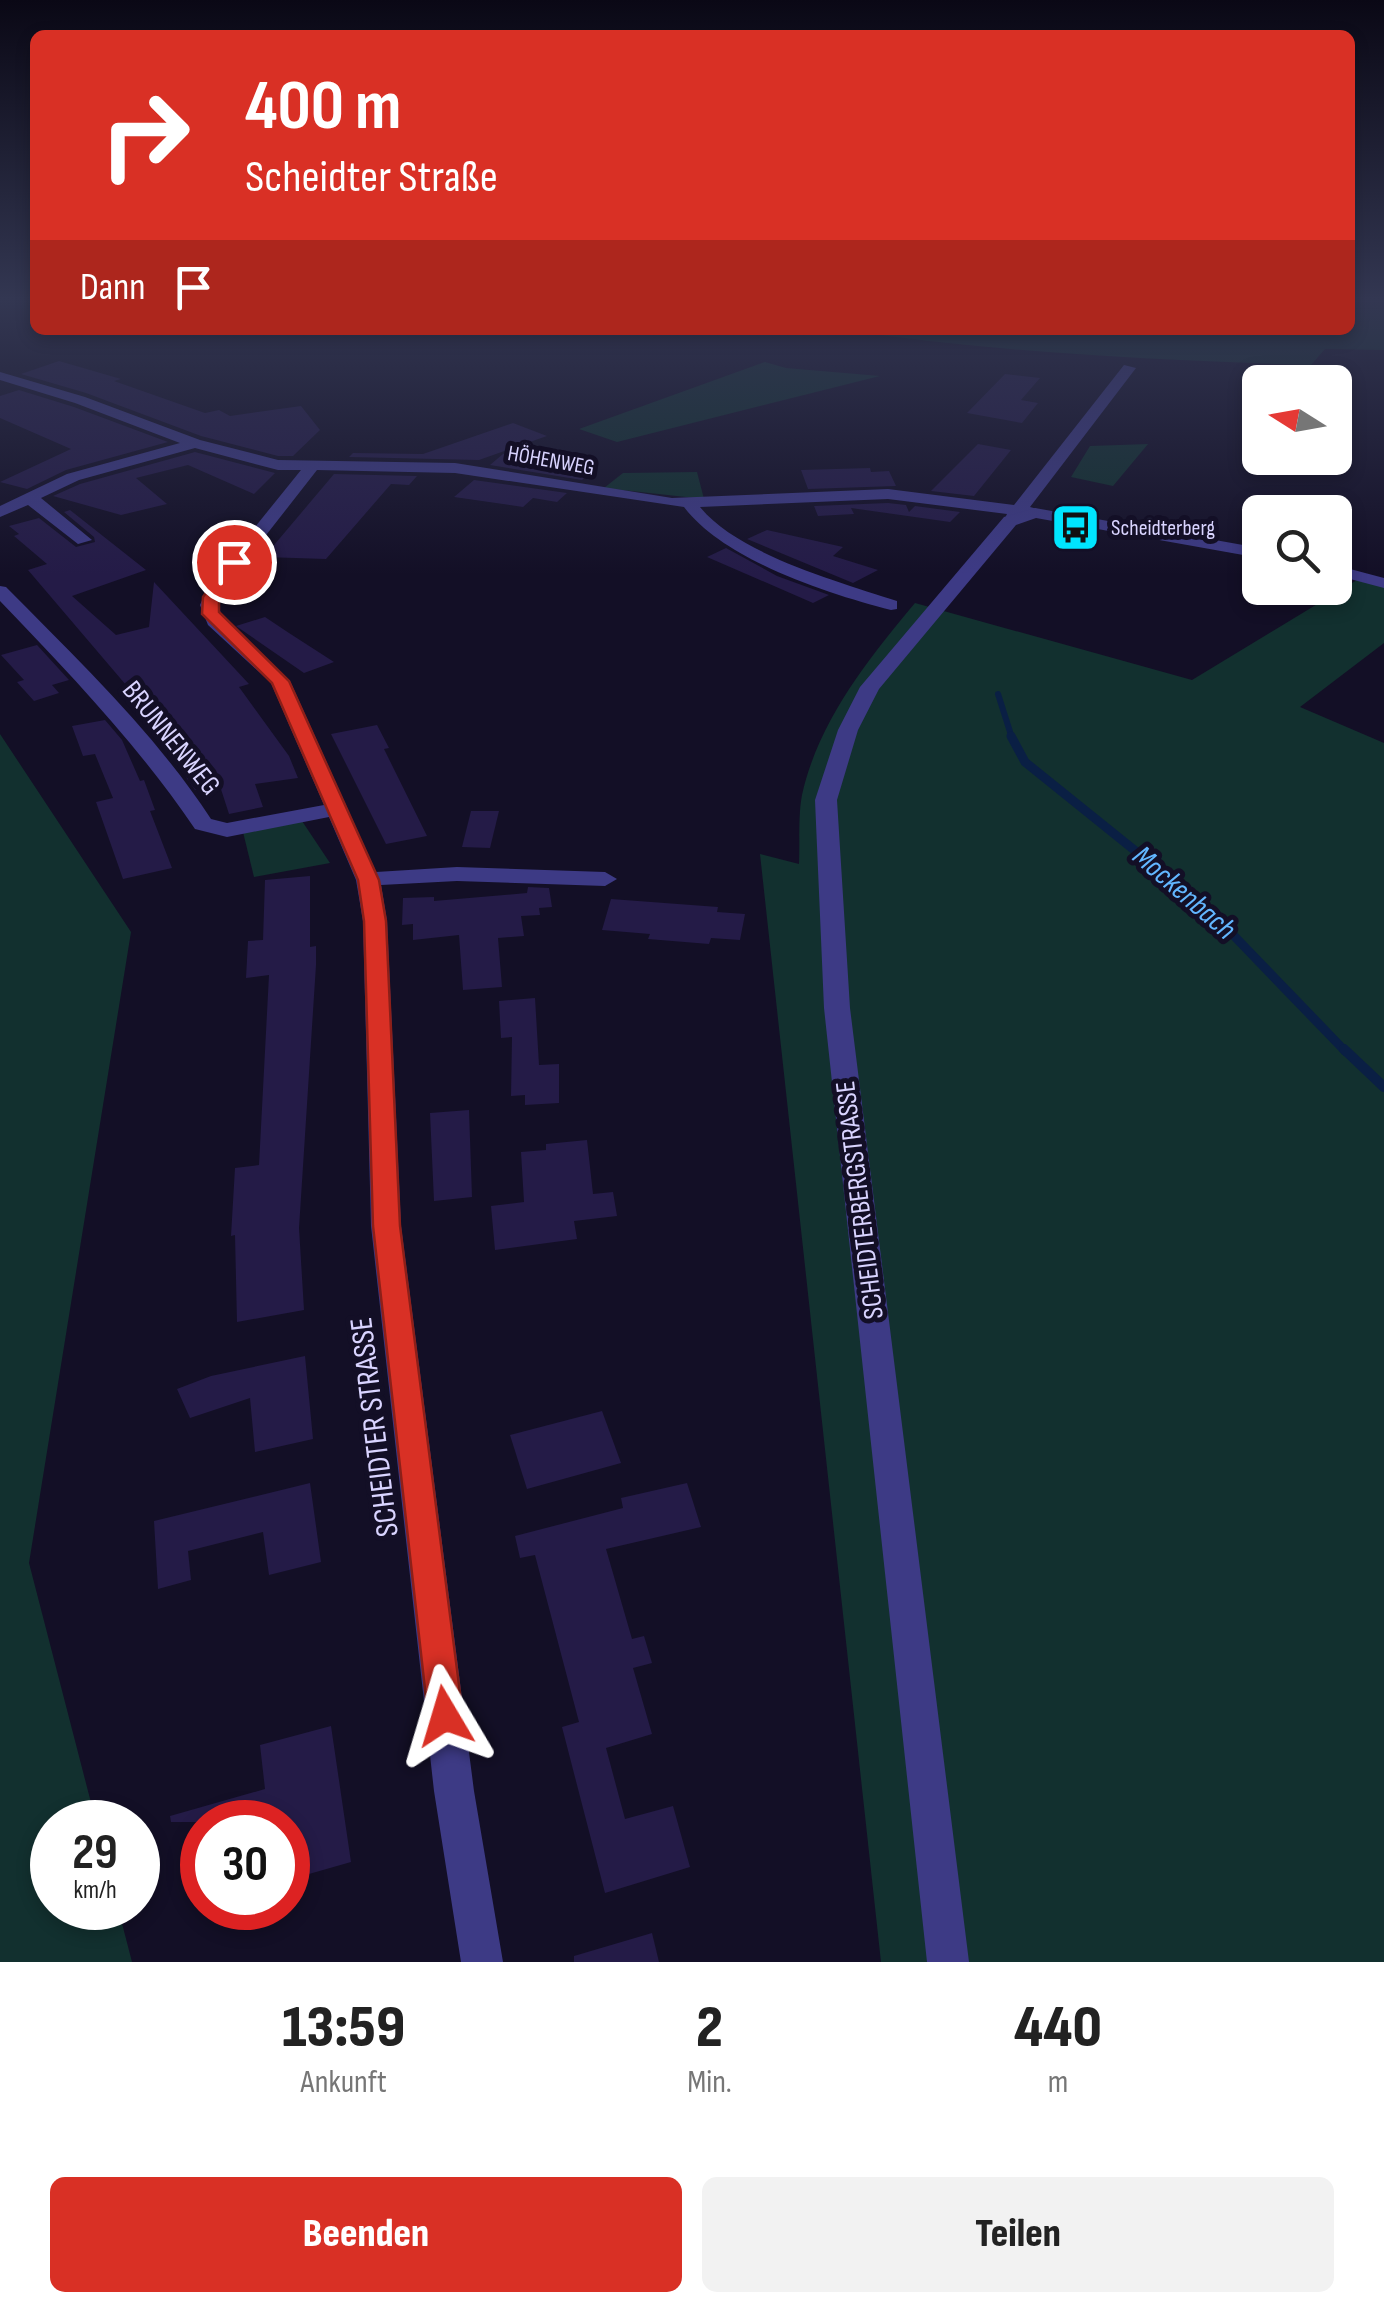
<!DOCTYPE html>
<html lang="de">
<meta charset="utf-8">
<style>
body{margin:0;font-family:"Sofia Sans Condensed",sans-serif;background:#f2f2f2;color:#222;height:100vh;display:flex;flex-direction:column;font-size:38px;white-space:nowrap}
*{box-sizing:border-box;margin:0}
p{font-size:32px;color:#767676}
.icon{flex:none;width:55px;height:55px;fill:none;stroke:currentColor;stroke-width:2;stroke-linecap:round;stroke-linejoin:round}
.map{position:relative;height:1962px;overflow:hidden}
.side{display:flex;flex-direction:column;background:#fff;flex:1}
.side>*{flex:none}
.guide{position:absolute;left:30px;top:30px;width:1325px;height:305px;border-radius:15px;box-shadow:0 5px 15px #0003;background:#d93025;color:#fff;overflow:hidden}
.needle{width:65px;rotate:281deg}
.fabs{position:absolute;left:1242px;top:365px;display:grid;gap:20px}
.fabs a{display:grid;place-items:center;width:110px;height:110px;border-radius:15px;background:#fff;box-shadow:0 5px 15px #0003;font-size:50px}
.speed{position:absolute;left:30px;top:1800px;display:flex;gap:20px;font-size:50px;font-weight:700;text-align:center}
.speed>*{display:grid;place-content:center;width:130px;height:130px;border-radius:50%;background:#fff;box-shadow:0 5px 15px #0003;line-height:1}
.speed small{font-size:25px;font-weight:400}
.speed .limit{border:15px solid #d22;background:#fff;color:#111}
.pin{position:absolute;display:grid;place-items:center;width:85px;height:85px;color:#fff;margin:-42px;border:5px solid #fff;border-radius:50%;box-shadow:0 2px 10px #0007}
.me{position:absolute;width:110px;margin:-55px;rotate:353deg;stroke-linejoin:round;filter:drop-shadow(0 0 8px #0008)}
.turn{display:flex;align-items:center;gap:35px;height:210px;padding:0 50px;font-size:45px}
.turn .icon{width:130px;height:130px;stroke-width:2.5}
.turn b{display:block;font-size:70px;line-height:85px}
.then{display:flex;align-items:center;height:95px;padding:0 50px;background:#0003;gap:20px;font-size:38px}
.eta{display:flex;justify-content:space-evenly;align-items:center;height:170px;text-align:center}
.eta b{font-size:60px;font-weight:800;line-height:70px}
.primary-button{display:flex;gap:20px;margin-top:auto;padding:20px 50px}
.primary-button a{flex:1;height:115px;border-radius:15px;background:#d93025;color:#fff;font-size:40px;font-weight:800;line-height:115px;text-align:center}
.primary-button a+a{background:#f2f2f2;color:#222}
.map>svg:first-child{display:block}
.green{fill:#12302f}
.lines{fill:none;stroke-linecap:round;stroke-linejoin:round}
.stream-far2{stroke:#0a1f44;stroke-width:6}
.stream-far1{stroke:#0a1f44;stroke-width:9}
.stream{stroke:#0a1f44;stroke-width:10}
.building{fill:#241b47}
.minor{fill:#3d3a85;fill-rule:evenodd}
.tertiary{fill:#3d3a85;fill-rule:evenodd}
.route{fill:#d93025;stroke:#8d1f18;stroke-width:2.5}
.labels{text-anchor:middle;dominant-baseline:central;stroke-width:10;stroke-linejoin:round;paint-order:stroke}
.far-street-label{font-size:22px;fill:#d9d4ff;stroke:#130f26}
.far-poi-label{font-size:22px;fill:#d9d4ff;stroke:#130f26;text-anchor:start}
.street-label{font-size:28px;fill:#d9d4ff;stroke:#130f26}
.water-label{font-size:30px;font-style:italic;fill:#62b6ff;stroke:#130f26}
.near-street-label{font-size:32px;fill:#d9d4ff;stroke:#130f26}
</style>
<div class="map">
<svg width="1384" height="1962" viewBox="0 0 1384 1962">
<rect width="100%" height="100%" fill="#130f26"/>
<g class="green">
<path d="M 1350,300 L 1384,300 L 1384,350 L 1325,349 L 1311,365 C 1154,360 1000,353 845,330 L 1350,330 Z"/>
<path d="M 765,362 L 786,368 L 880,376 L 617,442 L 579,429 Z"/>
<path d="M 1148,444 L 1113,486 L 1071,477 L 1090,446 Z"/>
<path d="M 697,472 L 704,499 L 604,488 L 623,473 Z"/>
<path d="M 1357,580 L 1384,587 L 1384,643 L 1300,707 L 1384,743 L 1384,1962 L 881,1962 L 760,854 L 799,864 C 800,842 798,816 802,795 C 818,722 868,659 915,603 L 1192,680 Z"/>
<path d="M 0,734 L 131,932 L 29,1563 L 96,1822 L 52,1822 L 52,1908 L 118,1908 L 132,1962 L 0,1962 Z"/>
<path d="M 302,821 L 330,863 L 254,877 L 243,832 Z"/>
</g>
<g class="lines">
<path class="stream-far2" d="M 998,694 L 1012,738"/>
<path class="stream-far1" d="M 1011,736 L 1025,762 L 1210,911 L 1346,1052"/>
<path class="stream" d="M 1344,1049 L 1384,1087"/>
</g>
<g class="building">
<path d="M 59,361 L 121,379 L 114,381 L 205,413 L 219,410 L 230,416 L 301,406 L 320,430 L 293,456 L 278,456 L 201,436 L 86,393 L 21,374 Z"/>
<path d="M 1005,374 L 1040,378 L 1021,400 L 1038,403 L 1022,423 L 967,413 Z"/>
<path d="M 19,390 L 74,407 L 168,442 L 66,470 L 27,489 L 0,482 L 71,449 L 0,418 L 0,396 Z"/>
<path d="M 513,423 L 547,436 L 479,460 L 349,457 L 353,453 L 423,454 Z"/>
<path d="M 978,444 L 1011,450 L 974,496 L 931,491 Z"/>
<path d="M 195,452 L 275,473 L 254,494 L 188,465 L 136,478 L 167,504 L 121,515 L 53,496 L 80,484 Z"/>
<path d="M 503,454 L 544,460 L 540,464 L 591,472 L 582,480 L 490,465 Z"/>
<path d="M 870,468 L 871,472 L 889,471 L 896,486 L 808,489 L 801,470 Z"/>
<path d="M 334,474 L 417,476 L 409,485 L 391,484 L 326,559 L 264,557 Z"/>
<path d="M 474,480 L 567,493 L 557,502 L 533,498 L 523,507 L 454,497 Z"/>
<path d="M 888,503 L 906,505 L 909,512 L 915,506 L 960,512 L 950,522 L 851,508 L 854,514 L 818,516 L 814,506 Z"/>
<path d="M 70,510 L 146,570 L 72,596 L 116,635 L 149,627 L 154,582 L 249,684 L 239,687 L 289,756 L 298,778 L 255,784 L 263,807 L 229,814 L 219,783 L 195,790 L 181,770 L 195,766 L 28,570 L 47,564 L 14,536 L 19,534 L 9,526 L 39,518 L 76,547 L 95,542 L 94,537 L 64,512 Z"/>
<path d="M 767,530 L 843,547 L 833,556 L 878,570 L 853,583 L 747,539 Z"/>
<path d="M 726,548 L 777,576 L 829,595 L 813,603 L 707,557 Z"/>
<path d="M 265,617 L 289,633 L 334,662 L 304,673 L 236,626 Z"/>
<path d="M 37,645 L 69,680 L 52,685 L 59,693 L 34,701 L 17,682 L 24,680 L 1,655 Z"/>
<path d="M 105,720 L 122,740 L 140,781 L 144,780 L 155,810 L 150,811 L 172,868 L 123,879 L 96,802 L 113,798 L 95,754 L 83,756 L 72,726 Z"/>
<path d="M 377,725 L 389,748 L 384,749 L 427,836 L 386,844 L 331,734 Z"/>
<path d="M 471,811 L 499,811 L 490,848 L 462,847 Z"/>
<path d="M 310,876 L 310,947 L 316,946 L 316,965 L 299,1228 L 304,1310 L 237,1322 L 235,1235 L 231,1236 L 235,1168 L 259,1165 L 269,975 L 246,978 L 248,941 L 263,940 L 265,880 Z"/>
<path d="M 528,887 L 549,888 L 552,907 L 539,908 L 540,915 L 521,916 L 524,936 L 498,938 L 502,987 L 463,990 L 459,935 L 413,940 L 413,924 L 402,925 L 403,898 L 434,897 L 434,901 L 527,893 Z"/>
<path d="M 611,899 L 718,907 L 717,912 L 745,914 L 740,940 L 711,938 L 709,944 L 648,939 L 650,934 L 602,930 Z"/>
<path d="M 535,998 L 539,1065 L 559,1064 L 559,1103 L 525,1105 L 525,1095 L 511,1096 L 512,1037 L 501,1038 L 499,1001 Z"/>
<path d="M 469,1110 L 472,1197 L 434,1201 L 430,1113 Z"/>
<path d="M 587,1140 L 593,1194 L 613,1192 L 617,1216 L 574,1221 L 577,1239 L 495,1250 L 491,1206 L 524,1202 L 521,1152 L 546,1150 L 546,1144 Z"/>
<path d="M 305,1356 L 313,1439 L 255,1452 L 250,1398 L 190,1418 L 177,1389 L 211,1376 Z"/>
<path d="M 602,1411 L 621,1463 L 527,1489 L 510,1435 Z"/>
<path d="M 310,1483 L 321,1562 L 269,1575 L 263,1532 L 188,1551 L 191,1580 L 158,1589 L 154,1521 Z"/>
<path d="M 687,1483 L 701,1527 L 606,1549 L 632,1639 L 644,1636 L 652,1663 L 633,1668 L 652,1734 L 606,1748 L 625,1819 L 673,1806 L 690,1867 L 605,1893 L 562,1727 L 579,1722 L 535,1555 L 520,1558 L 515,1536 L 623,1508 L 621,1498 Z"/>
<path d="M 331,1726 L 351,1862 L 288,1880 L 288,1822 L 171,1822 L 170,1816 L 265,1789 L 260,1745 Z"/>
<path d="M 652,1933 L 659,1962 L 574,1962 L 574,1956 Z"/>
</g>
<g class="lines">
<path class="minor" d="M 1124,365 L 1136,368 L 1030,507 L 1041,510 L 1041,516 L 1023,516 L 1013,523 L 1005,518 L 1007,514 L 888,499 L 700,507 C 739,555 840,582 897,601 L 897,609 L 891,610 C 828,594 724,560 684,507 L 455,473 L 317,470 L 224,589 L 218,605 L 223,619 L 290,681 L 376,872 L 457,867 L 605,872 L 617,879 L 605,886 L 457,881 L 381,885 L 387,921 L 401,1226 L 474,1791 L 503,1962 L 461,1962 L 434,1791 L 371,1226 L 363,921 L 356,880 L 329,817 L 227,837 L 195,829 C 138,745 70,674 0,601 L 0,586 L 6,587 C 79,661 154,732 211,819 L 227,823 L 324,805 L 271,683 L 208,625 L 200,605 L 209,584 L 301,470 L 278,470 L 195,448 L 79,480 L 41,498 L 92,540 L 78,544 L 28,505 L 0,517 L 0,506 L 67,474 L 180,443 L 75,403 L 0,380 L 0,372 L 85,397 L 200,440 L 278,460 L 455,463 L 672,498 L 888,489 L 1014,505 Z"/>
<g class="tertiary">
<path d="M 1035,508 L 1260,548 L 1260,558 L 1036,518 L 1016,525 L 879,689 L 858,730 L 837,800 L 850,1008 L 969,1962 L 927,1962 L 824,1008 L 815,800 L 838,730 L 860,687 L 1004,517 Z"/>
<path d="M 1335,565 L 1384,578 L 1384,588 L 1335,575 Z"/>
</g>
</g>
<linearGradient id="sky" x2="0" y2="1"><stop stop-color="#0a0815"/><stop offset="0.52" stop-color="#333752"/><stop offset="1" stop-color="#333752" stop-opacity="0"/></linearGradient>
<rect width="1384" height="575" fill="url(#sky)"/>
<path class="route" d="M 229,559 L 242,562 L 219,597 L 219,612 L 289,681 L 379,880 L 386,921 L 400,1226 L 463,1716 L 458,1727 L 445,1732 L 433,1727 L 428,1716 L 373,1226 L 364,921 L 358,880 L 272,683 L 202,614 L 203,597 Z"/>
<defs>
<symbol id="bus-square" viewBox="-11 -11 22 22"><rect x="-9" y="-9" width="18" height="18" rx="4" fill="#00e5ff" stroke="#130f26"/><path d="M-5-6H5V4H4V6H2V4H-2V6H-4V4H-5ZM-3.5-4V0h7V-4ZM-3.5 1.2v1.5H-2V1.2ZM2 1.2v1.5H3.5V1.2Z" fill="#111"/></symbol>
</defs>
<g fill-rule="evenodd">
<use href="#bus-square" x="1048" y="500" width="55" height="55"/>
</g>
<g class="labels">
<g class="far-street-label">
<text transform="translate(551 461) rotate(10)">HÖHENWEG</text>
</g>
<g class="far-poi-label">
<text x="1111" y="528">Scheidterberg</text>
</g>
<g class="street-label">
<text transform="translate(171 738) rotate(51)">BRUNNENWEG</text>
<text transform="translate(860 1200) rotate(-97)">SCHEIDTERBERGSTRASSE</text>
</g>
<g class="water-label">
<text transform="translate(1184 893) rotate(41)">Mockenbach</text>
</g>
<g class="near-street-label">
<text transform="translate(375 1427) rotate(-97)">SCHEIDTER STRASSE</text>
</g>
</g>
</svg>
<div class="fabs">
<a><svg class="needle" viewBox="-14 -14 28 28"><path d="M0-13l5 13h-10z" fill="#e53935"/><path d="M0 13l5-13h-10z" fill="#767676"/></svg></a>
<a><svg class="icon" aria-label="search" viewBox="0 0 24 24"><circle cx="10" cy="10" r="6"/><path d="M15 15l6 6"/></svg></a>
</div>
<div class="speed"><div>29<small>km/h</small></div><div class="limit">30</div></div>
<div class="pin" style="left:234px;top:562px;background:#d93025"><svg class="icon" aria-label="arrive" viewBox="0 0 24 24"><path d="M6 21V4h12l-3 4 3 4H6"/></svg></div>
<svg class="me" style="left:445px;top:1716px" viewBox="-20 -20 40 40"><path d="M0-17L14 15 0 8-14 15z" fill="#d93025" stroke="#fff" stroke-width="4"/></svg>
<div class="guide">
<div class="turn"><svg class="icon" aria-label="right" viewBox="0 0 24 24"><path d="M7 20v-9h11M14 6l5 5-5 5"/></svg><div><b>400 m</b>Scheidter Straße</div></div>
<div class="then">Dann<svg class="icon" aria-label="arrive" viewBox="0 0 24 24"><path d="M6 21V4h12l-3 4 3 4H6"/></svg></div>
</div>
</div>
<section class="side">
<div class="eta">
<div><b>13:59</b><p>Ankunft</p></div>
<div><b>2</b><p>Min.</p></div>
<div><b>440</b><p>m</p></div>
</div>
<div class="primary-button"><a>Beenden</a><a>Teilen</a></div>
</section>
